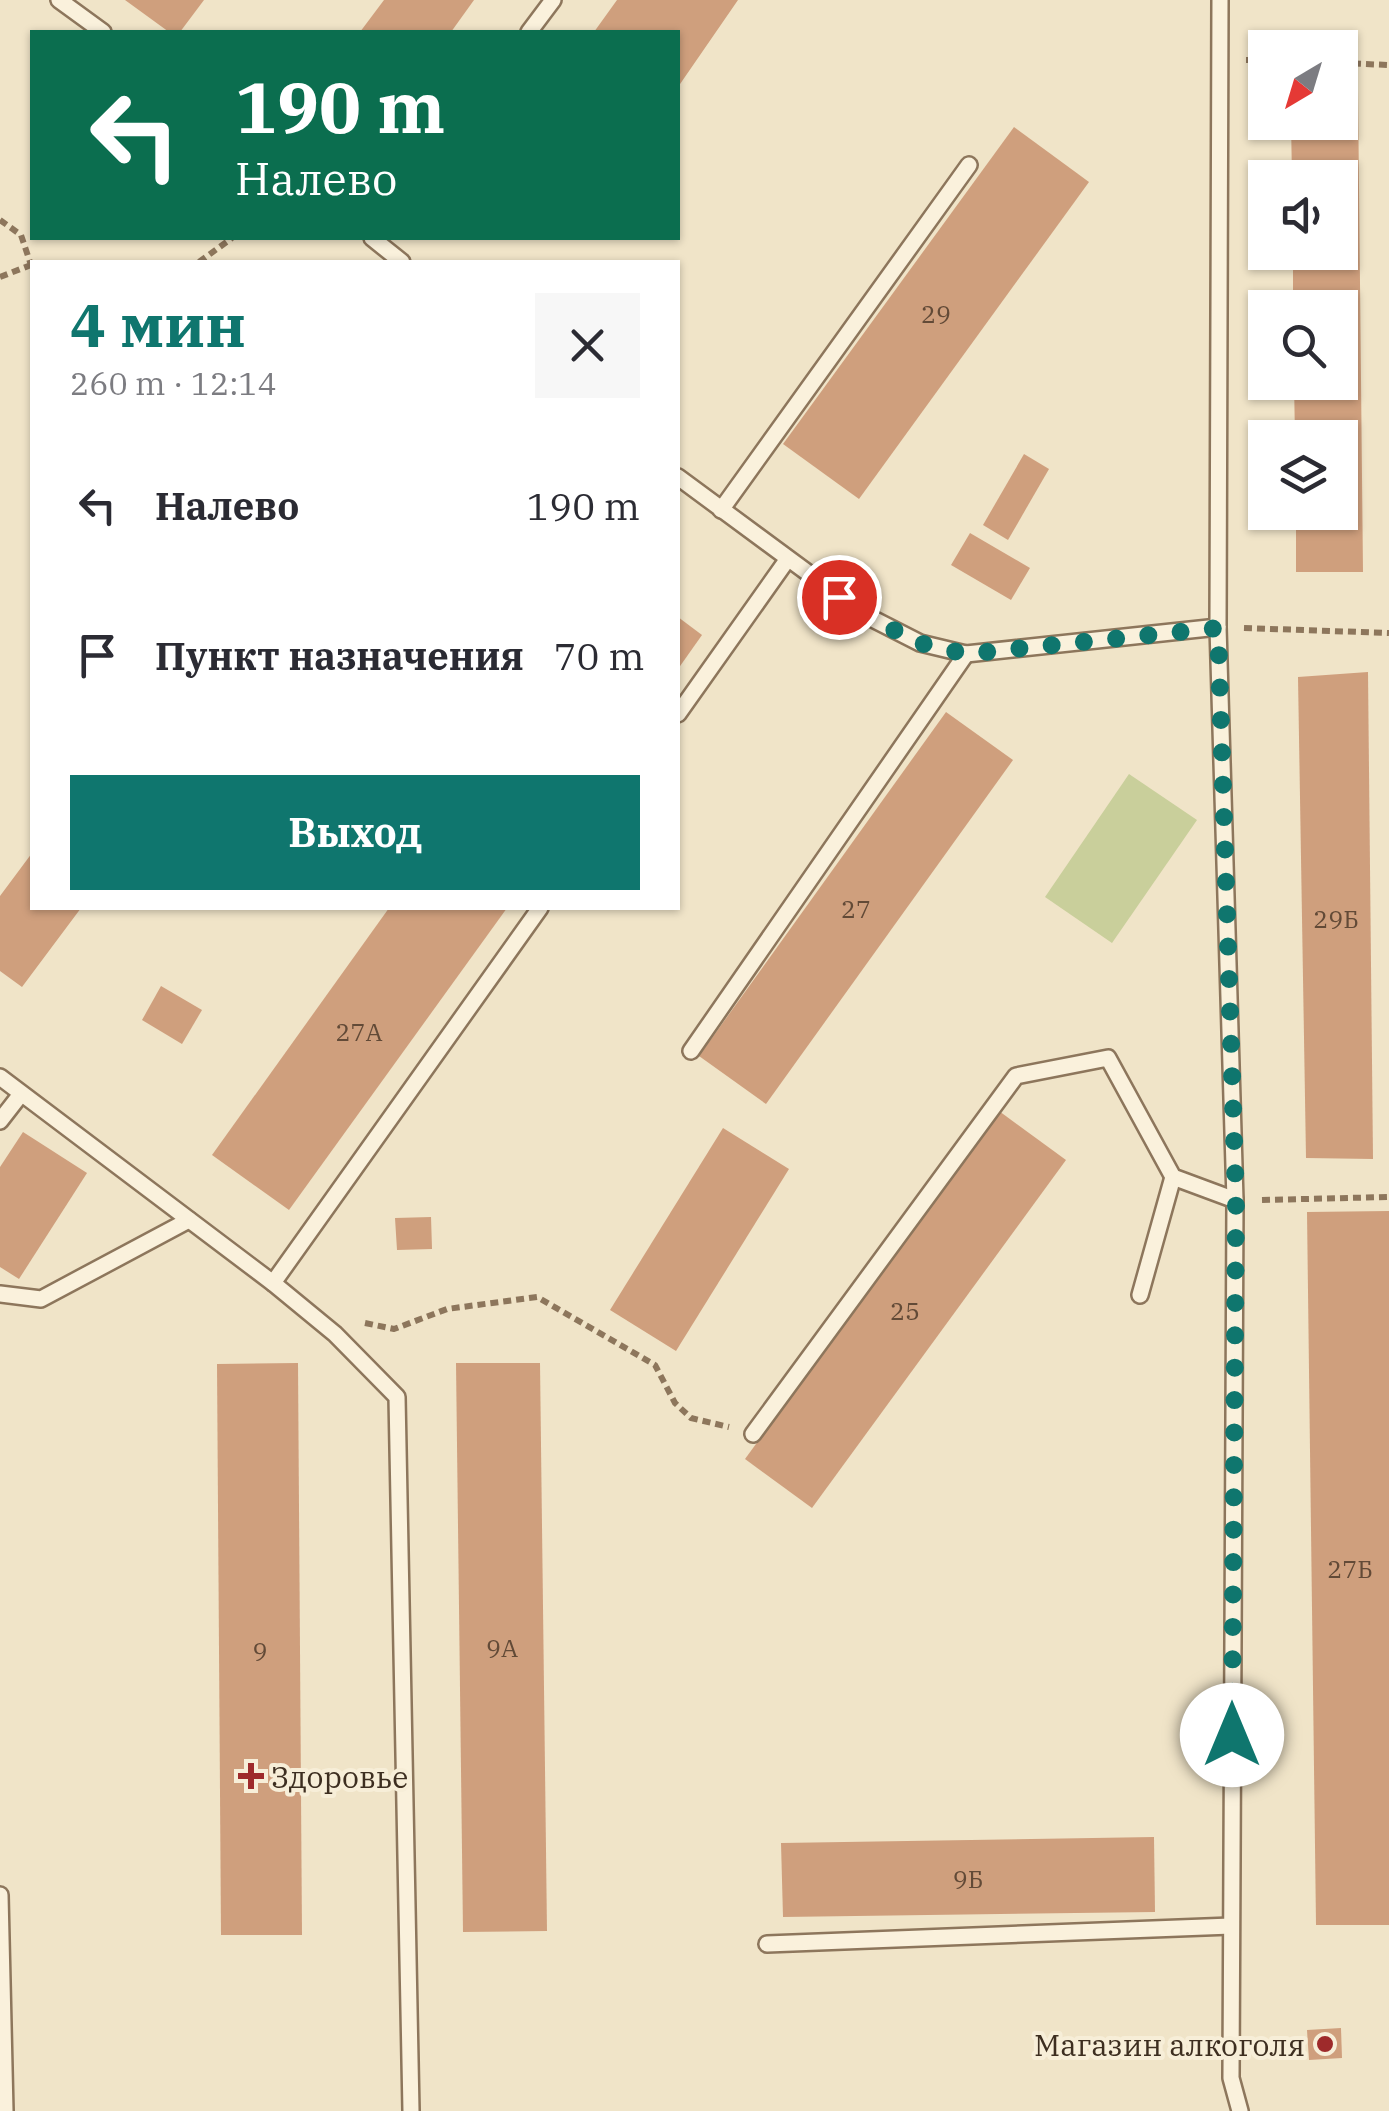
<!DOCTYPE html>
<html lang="ru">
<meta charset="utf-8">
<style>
body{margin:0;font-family:"IBM Plex Serif",serif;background:#f7f7f7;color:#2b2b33;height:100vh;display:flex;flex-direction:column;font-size:38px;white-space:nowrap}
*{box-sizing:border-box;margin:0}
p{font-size:32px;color:#7c7c81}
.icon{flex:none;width:55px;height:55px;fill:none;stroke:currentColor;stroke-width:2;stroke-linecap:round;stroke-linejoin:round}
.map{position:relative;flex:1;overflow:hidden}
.drawer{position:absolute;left:30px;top:260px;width:650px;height:650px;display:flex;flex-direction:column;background:#fff;border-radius:0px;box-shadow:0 2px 8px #0004}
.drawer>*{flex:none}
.guide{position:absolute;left:30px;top:30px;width:650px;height:210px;border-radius:0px;box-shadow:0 2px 8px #0004;background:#0b6e4f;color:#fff;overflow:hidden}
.needle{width:65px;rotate:218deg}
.controls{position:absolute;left:1248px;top:30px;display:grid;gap:20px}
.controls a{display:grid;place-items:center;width:110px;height:110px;border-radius:0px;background:#fff;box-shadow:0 2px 8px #0004;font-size:50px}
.pin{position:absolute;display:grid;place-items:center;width:85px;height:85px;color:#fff;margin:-42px;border:5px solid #fff;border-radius:50%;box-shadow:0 2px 10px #0007}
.me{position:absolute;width:110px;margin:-55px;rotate:0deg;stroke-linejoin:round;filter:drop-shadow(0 0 8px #0008)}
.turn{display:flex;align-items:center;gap:35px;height:210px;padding:0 40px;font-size:45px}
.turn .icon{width:130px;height:130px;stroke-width:2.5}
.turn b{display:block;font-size:70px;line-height:85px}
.round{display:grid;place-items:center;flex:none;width:105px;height:105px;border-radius:0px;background:#f7f7f7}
.overview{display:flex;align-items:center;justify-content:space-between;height:170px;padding:0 40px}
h1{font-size:60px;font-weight:700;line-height:75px;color:#0f766e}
.action{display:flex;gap:20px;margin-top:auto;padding:20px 40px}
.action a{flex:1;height:115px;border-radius:0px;background:#0f766e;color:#fff;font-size:40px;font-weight:700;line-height:115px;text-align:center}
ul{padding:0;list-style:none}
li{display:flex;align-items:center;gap:30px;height:150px;padding:0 40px}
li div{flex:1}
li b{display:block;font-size:38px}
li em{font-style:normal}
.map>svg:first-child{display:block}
.green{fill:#c9cf9b}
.building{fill:#cf9f7d}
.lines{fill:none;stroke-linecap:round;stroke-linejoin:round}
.lane-casing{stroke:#8d765c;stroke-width:20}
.path{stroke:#8d765c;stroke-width:6;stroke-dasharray:8 5;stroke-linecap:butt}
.lane{stroke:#faf1dc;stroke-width:15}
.route{stroke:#0f766e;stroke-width:18;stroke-dasharray:0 32.4}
.poi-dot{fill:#9e2a2b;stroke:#f7eed8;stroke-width:4}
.labels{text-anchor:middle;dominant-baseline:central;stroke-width:8;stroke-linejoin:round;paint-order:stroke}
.number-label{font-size:25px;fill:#624a37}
.poi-label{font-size:30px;fill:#3d2e20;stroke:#f7eed8;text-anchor:start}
</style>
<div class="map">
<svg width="1389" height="2111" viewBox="0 0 1389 2111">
<rect width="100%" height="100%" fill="#f0e4c8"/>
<path class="green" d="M 1129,774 L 1197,820 L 1112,943 L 1045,897 Z"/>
<g class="building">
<path d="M 125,0 L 204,0 L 180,32 L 169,32 Z"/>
<path d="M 384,0 L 474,0 L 451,32 L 360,32 Z"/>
<path d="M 617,0 L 738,0 L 678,87 L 678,32 L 594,32 Z"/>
<path d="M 1340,90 L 1358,90 L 1363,572 L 1296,572 L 1296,512 L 1340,512 L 1340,438 L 1295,438 L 1294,382 L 1340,382 L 1340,308 L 1293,308 L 1293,252 L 1340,252 L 1340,178 L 1292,178 L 1291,122 L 1340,122 Z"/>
<path d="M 1014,127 L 1089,182 L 859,499 L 783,444 Z"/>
<path d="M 1024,454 L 1049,469 L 1008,540 L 983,525 Z"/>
<path d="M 970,533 L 1030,568 L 1011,600 L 951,565 Z"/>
<path d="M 678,617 L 702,635 L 678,669 Z"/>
<path d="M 1368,672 L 1373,1159 L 1306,1158 L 1298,677 Z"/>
<path d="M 946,712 L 1013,760 L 766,1104 L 699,1056 Z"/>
<path d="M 32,853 L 32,908 L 81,908 L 22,987 L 0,971 L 0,896 Z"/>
<path d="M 389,908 L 507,908 L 289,1210 L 212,1155 Z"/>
<path d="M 161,986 L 202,1010 L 182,1044 L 142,1020 Z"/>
<path d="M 999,1111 L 1066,1160 L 812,1508 L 745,1459 Z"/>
<path d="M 723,1128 L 789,1169 L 676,1351 L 610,1310 Z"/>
<path d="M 23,1132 L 87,1173 L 19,1279 L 0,1267 L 0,1167 Z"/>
<path d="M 1389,1211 L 1389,1925 L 1316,1925 L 1307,1212 Z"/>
<path d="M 431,1217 L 432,1249 L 397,1250 L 395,1218 Z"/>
<path d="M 298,1363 L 302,1935 L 221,1935 L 217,1364 Z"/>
<path d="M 456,1363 L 540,1363 L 547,1931 L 463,1932 Z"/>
<path d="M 1154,1837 L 1155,1912 L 783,1917 L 781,1843 Z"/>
<path d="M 1341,2028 L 1342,2058 L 1309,2060 L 1307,2030 Z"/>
</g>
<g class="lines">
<defs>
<g id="lane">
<path d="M 59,0 L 103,32"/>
<path d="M 1220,0 L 1218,627 L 1235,1200 L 1231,2078 L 1240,2111"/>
<path d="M 529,32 L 553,0"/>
<path d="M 372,238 L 402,262"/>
<path d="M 678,477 L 865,615 L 920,643 L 966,654 L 1218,627"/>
<path d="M 721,510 L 969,165"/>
<path d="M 678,714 L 787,560"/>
<path d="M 691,1051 L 966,654"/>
<path d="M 0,1077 L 273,1283 L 335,1334 L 397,1397 L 411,2111"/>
<path d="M 0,1121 L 21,1094"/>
<path d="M 273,1283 L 540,908"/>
<path d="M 0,1294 L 41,1299 L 189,1220"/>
<path d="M 1140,1295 L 1173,1177"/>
<path d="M 753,1434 L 1016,1076 L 1108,1058 L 1173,1177 L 1235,1200"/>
<path d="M 0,1895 L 5,2111"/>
<path d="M 767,1944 L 1231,1926"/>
</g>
</defs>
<use href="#lane" class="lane-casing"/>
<g class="path">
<path d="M 1246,60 L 1265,60"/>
<path d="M 1340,63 L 1389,65"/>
<path d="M 0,220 L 21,235 L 31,265"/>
<path d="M 199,262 L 232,238"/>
<path d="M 0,277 L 31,265"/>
<path d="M 1244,628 L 1389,633"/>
<path d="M 1262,1200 L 1389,1197"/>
<path d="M 365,1323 L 394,1329 L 447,1309 L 537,1297 L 655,1365 L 675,1403 L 691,1418 L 729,1427"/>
</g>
<use href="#lane" class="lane"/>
</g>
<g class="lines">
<path class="route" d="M 839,597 L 866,616 L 920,643 L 966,654 L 1218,628 L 1236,1200 L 1232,1735"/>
</g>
<g class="poi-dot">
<path d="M246 1761h10v10h10v10h-10v10h-10v-10h-10v-10h10z"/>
<circle cx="1325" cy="2044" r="10"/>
</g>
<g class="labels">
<g class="number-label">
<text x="936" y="313">29</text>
<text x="856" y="908">27</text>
<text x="1336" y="918">29Б</text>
<text x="359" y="1031">27А</text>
<text x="905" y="1310">25</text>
<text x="1350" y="1568">27Б</text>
<text x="502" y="1647">9А</text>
<text x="260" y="1650">9</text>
<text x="968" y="1878">9Б</text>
</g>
<g class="poi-label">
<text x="271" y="1776">Здоровье</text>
<text x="1305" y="2044" text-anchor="end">Магазин алкоголя</text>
</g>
</g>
</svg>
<div class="controls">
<a><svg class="needle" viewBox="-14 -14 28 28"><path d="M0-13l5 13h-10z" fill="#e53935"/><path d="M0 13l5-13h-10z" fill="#7c7c81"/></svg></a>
<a><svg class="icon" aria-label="sound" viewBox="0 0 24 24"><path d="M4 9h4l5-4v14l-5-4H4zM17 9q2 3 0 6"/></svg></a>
<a><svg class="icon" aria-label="search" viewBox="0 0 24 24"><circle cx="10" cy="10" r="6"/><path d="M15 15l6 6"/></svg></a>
<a><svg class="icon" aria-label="layers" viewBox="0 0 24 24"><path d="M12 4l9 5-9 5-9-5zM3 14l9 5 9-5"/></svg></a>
</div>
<div class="pin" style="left:839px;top:597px;background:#d93025"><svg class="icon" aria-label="arrive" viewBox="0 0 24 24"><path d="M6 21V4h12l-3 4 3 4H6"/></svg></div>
<svg class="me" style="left:1232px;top:1735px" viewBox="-20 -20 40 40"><circle r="19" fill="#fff"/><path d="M0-13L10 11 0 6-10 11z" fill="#0f766e"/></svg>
<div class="guide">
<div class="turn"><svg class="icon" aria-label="left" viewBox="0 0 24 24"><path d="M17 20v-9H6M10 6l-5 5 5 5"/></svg><div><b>190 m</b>Налево</div></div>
</div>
<section class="drawer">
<div class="overview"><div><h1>4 мин</h1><p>260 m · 12:14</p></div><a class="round"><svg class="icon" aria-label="close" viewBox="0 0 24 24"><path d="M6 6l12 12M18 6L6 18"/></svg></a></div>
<ul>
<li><svg class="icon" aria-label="left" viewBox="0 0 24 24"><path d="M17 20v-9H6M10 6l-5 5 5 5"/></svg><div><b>Налево</b></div><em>190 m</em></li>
<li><svg class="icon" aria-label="arrive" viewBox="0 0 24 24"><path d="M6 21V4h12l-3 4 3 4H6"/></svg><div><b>Пункт назначения</b></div><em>70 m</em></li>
</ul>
<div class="action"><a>Выход</a></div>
</section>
</div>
